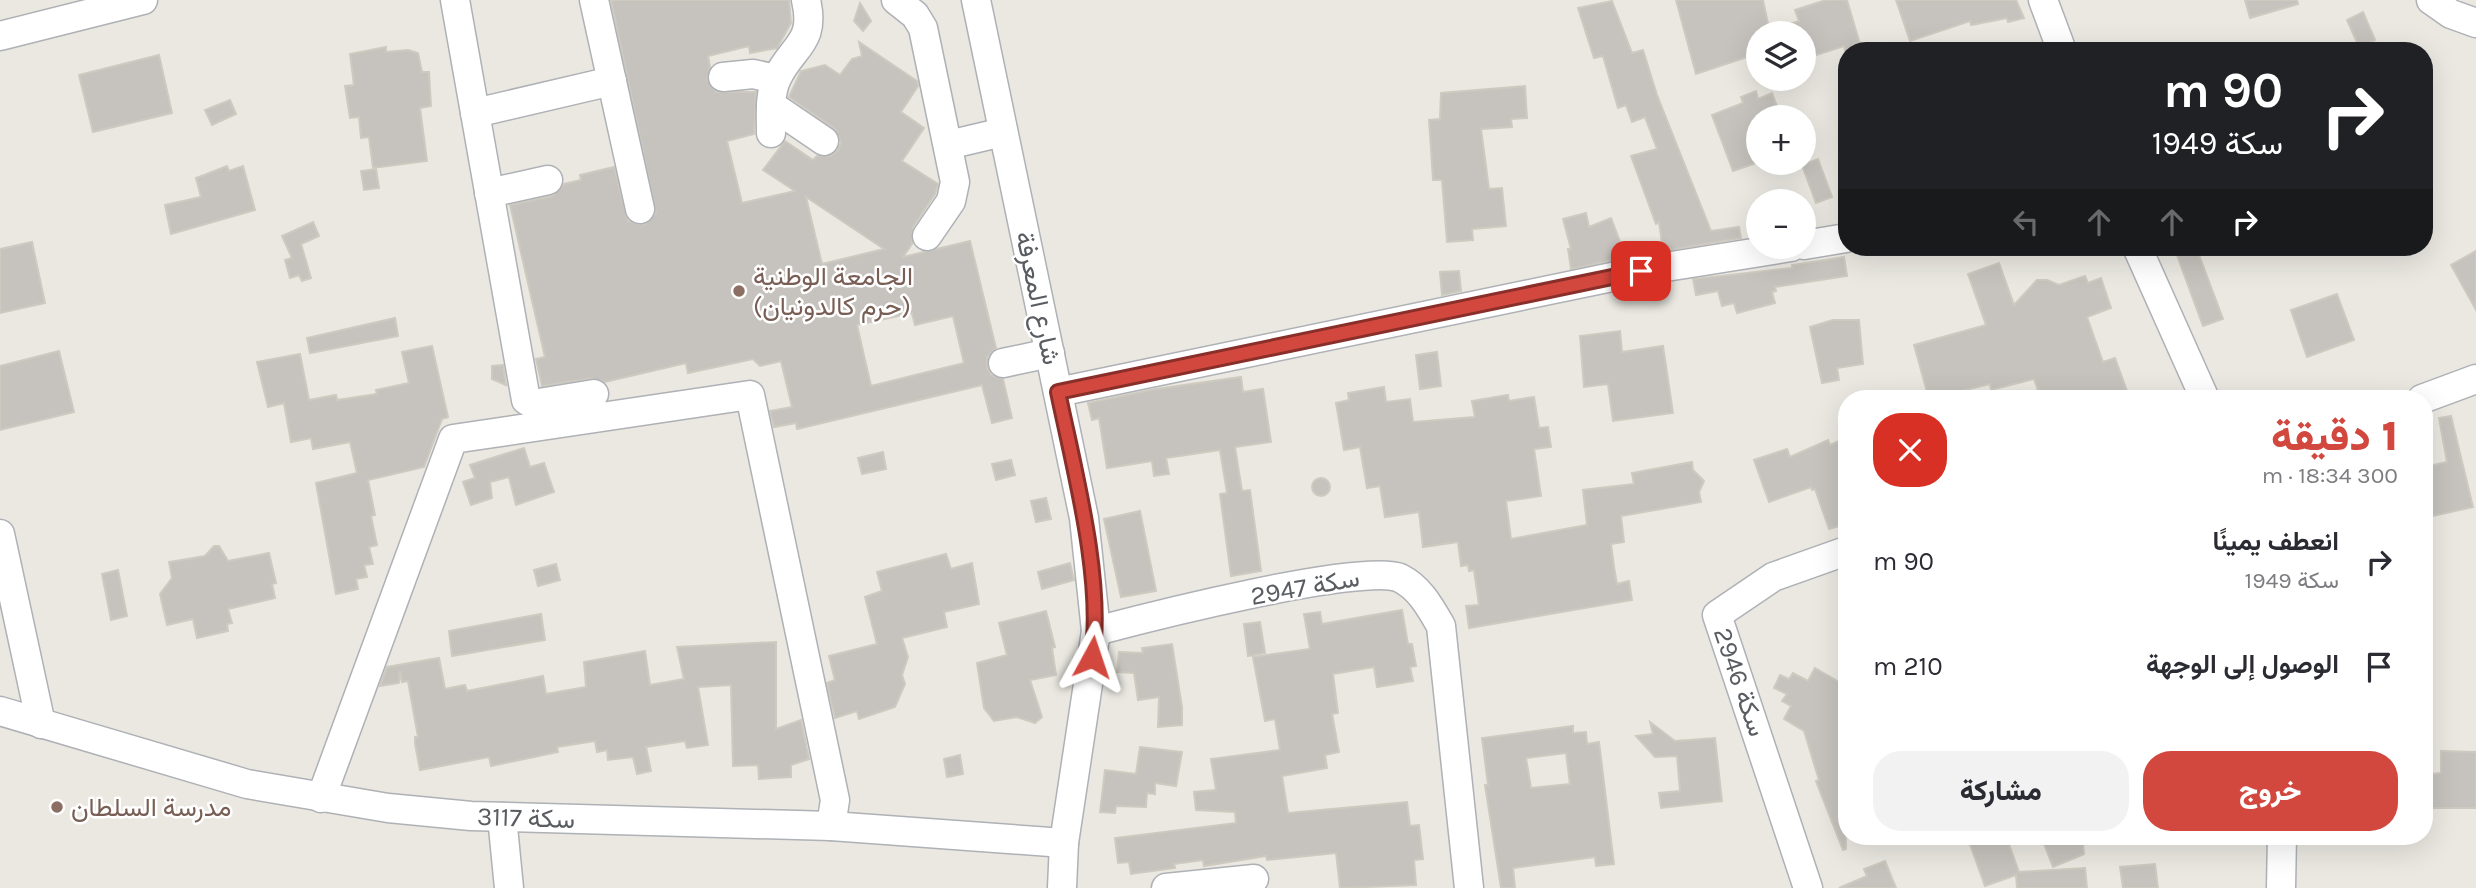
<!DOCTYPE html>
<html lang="ar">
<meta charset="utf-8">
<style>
body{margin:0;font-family:Karla,Vazirmatn,sans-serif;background:#f2f2f3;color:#2b2b33;direction:rtl;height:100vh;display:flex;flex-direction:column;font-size:26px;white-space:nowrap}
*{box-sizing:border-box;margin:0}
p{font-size:23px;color:#7c7c81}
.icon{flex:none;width:38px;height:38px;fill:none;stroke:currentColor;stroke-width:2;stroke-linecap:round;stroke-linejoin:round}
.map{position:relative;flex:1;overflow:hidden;direction:ltr}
.sheet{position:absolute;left:1838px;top:390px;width:595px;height:455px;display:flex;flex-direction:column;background:#fff;border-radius:28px;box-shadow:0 7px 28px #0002;direction:rtl}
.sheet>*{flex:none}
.hud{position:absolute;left:1838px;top:42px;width:595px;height:214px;border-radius:28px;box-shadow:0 7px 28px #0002;direction:rtl;background:#202124;color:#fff;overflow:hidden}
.fabs{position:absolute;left:1746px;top:21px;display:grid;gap:14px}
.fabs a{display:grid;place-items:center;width:70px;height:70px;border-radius:50%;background:#fff;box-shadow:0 7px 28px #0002;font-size:35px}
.pin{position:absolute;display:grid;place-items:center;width:60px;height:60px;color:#fff;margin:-30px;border-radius:14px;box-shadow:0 4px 10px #0006}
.me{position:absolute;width:77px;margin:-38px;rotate:5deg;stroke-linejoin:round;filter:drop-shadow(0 0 5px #0008)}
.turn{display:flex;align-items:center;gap:24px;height:147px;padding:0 35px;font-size:32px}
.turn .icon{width:91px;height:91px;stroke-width:2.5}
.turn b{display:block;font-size:49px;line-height:60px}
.lanes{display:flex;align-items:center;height:66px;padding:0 35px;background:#0003;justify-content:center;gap:35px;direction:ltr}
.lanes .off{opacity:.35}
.round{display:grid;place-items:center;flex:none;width:74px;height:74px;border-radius:28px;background:#f2f2f3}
.overview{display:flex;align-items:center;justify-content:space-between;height:119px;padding:0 35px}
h1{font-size:42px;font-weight:800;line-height:52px;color:#d2483f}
.cta{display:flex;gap:14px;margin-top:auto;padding:14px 35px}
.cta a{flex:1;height:80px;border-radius:28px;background:#d2483f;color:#fff;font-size:28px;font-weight:800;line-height:80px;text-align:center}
.cta a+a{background:#f2f2f3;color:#2b2b33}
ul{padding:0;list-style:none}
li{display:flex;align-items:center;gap:21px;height:105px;padding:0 35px}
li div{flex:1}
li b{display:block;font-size:26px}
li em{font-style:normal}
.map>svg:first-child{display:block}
.building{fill:#c6c3be;stroke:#cecac0;stroke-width:2;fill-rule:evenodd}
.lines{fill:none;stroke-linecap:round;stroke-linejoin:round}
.minor-casing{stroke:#aeb1b5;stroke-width:31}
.minor{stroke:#fff;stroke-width:28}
.route-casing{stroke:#882f29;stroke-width:18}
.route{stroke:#d2483f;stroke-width:12}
.education-dot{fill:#8d6e63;stroke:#fff;stroke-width:2.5}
.labels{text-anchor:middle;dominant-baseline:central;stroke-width:5;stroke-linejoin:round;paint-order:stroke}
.education-label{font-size:26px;fill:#785e54;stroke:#fff;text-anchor:start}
.street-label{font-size:26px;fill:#595c60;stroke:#fff}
</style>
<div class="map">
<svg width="2476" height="888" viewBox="0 0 2476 888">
<rect width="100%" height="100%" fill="#eae8e1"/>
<g class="building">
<path d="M 611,0 L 789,0 L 791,23 L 777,48 L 750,53 L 749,46 L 708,56 L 710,67 L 707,79 L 716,92 L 756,92 L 754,134 L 727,141 L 742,203 L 795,191 L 763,170 L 785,141 L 813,160 L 817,156 L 831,156 L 838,150 L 841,142 L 835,129 L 789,97 L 801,71 L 825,65 L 840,75 L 852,59 L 862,56 L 859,42 L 917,81 L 918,86 L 901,112 L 924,128 L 902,161 L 938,184 L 935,194 L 913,227 L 912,244 L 903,257 L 970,241 L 996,348 L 987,357 L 987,367 L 991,375 L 1003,379 L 1012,418 L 992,423 L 982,385 L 797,429 L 796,423 L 774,427 L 770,411 L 792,407 L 781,361 L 760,366 L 753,359 L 688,373 L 686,363 L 605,382 L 591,378 L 542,386 L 536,359 L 545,357 L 510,205 L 552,196 L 564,184 L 581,180 L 580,175 L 614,167 L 628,221 L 644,225 L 656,213 ZM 806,197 L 884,249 L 822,264 ZM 912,313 L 915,325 L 953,316 L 964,363 L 871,386 L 857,325 Z"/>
<path d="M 1676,0 L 1763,0 L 1770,33 L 1759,33 L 1759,53 L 1696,74 Z"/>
<path d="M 1826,0 L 1847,0 L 1862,51 L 1845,51 L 1844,46 L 1810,57 L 1809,54 L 1804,56 L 1804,33 L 1772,33 L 1772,30 L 1799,21 L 1795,10 Z"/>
<path d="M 1896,0 L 2016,0 L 2024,18 L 2008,22 L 2007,18 L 1971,25 L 1970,21 L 1910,41 Z"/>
<path d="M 2245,0 L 2297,0 L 2298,4 L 2250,18 Z"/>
<path d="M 1612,1 L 1632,53 L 1643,50 L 1657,95 L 1711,231 L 1739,227 L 1741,238 L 1663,251 L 1659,222 L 1656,224 L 1631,156 L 1657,149 L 1645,117 L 1632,122 L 1626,105 L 1618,108 L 1603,56 L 1594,58 L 1578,8 Z"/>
<path d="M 860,3 L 871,21 L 863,31 L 854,21 Z"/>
<path d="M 2363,12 L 2375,40 L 2359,47 L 2347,20 Z"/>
<path d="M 386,47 L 386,52 L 408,50 L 418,53 L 422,72 L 429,72 L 431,106 L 420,108 L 427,161 L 373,168 L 369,137 L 361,138 L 359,117 L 350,118 L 345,86 L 354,85 L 350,54 Z"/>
<path d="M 159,55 L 172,113 L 93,132 L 79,75 Z"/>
<path d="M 1525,86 L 1527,118 L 1511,119 L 1512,127 L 1481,129 L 1489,189 L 1502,188 L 1506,226 L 1472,229 L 1473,240 L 1447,242 L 1442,180 L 1433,180 L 1429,120 L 1440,119 L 1441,93 Z"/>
<path d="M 1756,91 L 1758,99 L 1772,93 L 1781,117 L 1759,117 L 1759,162 L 1733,171 L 1712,115 L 1743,103 L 1741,97 Z"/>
<path d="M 230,100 L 236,114 L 212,125 L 205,110 Z"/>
<path d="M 1818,159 L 1832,197 L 1816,203 L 1802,165 Z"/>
<path d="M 227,166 L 229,171 L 243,166 L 255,210 L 171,234 L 165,205 L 201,197 L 196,178 Z"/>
<path d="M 376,169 L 379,188 L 364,190 L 361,171 Z"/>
<path d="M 1586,213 L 1589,227 L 1611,218 L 1622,247 L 1613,251 L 1614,260 L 1571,269 L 1568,249 L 1571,249 L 1563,219 Z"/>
<path d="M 313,222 L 319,236 L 301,244 L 311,278 L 302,281 L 299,275 L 290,278 L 285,260 L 292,258 L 282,236 Z"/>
<path d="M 32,242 L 45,303 L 0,313 L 0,249 Z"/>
<path d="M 2174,247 L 2196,247 L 2223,319 L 2203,326 Z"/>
<path d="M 2476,251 L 2476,310 L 2451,265 Z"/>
<path d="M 1844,257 L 1847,276 L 1775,287 L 1776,291 L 1772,292 L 1775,303 L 1737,313 L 1734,303 L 1722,306 L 1718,291 L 1696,295 L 1693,279 L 1792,268 L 1792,265 Z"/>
<path d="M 1999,263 L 2014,305 L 2037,280 L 2047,280 L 2059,285 L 2085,276 L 2088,283 L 2101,278 L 2111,308 L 2087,317 L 2103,362 L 2115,358 L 2130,399 L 2041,399 L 2034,379 L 1991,390 L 1990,384 L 1929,399 L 1914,345 L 1986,325 L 1968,274 Z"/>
<path d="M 1459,271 L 1461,291 L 1442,295 L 1440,272 Z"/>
<path d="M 2337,294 L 2354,340 L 2307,357 L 2291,310 Z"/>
<path d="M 395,318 L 398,336 L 310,353 L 307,338 Z"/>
<path d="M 1859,320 L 1863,364 L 1837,368 L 1839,380 L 1822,383 L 1810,327 L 1833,320 Z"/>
<path d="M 1620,331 L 1622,352 L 1663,346 L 1673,413 L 1613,421 L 1608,384 L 1584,387 L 1580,336 Z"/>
<path d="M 432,346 L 448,417 L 442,419 L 424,467 L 368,480 L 375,515 L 371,516 L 377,545 L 369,547 L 373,564 L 364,565 L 367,577 L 356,579 L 358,589 L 336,594 L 316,483 L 357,473 L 350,442 L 313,449 L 311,438 L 291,442 L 284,403 L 268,407 L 257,362 L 300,354 L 309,400 L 336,395 L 337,400 L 377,394 L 376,390 L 409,383 L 402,352 Z"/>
<path d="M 59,351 L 74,412 L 0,430 L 0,366 Z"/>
<path d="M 1437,352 L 1441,386 L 1420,389 L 1416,355 Z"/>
<path d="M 503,365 L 506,385 L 492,379 L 492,366 Z"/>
<path d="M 1241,377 L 1243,392 L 1263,389 L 1271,442 L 1235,447 L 1242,491 L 1250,490 L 1261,571 L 1231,576 L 1220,494 L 1227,493 L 1220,450 L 1166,458 L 1169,474 L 1154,476 L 1152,461 L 1107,468 L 1099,418 L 1092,420 L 1088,403 L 1156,389 Z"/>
<path d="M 1384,387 L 1386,402 L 1410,399 L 1413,422 L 1475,417 L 1472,401 L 1508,395 L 1509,401 L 1534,397 L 1539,428 L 1548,427 L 1551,447 L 1534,449 L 1541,496 L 1506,501 L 1511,539 L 1587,525 L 1583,490 L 1634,484 L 1632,473 L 1692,462 L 1693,470 L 1704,481 L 1699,492 L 1701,502 L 1621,516 L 1624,542 L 1611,544 L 1614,567 L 1617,584 L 1629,581 L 1632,600 L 1469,628 L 1466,606 L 1479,605 L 1474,570 L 1469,571 L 1468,565 L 1461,566 L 1458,542 L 1423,547 L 1419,512 L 1385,517 L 1380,486 L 1367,488 L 1360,447 L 1344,450 L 1336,403 L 1349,400 L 1348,393 Z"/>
<path d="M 2451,416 L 2473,507 L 2424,518 L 2424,467 L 2447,462 L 2439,418 Z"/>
<path d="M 1846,438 L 1846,499 L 1841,501 L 1846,524 L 1829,529 L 1815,489 L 1812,490 L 1811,487 L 1769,502 L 1754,460 L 1787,449 L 1790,457 L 1828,440 L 1830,445 Z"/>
<path d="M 524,448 L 530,467 L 544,463 L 554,492 L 516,505 L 509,477 L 490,482 L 492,498 L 471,505 L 463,482 L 475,478 L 470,465 Z"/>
<path d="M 883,452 L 886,469 L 862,474 L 858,458 Z"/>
<path d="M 1011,460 L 1015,475 L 996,480 L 992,464 Z"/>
<circle cx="1321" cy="487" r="9"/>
<path d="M 1046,498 L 1051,519 L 1036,522 L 1031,501 Z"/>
<path d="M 1140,511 L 1156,591 L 1121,597 L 1104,519 Z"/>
<path d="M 214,546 L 219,546 L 228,561 L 269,553 L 276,583 L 272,584 L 275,598 L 228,609 L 232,623 L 227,624 L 228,631 L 197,638 L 193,619 L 167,625 L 160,594 L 172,578 L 169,562 L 205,556 Z"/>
<path d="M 946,554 L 951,569 L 972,563 L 979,604 L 944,612 L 947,627 L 902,638 L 908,657 L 902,675 L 905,684 L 895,707 L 859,719 L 857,711 L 835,718 L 827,683 L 835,680 L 829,656 L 877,644 L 865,597 L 882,591 L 877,572 Z"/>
<path d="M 1070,563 L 1074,580 L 1042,589 L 1038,572 Z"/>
<path d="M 556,564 L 560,580 L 538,586 L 534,570 Z"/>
<path d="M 118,570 L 127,616 L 111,620 L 102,574 Z"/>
<path d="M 1402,610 L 1408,644 L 1412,644 L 1416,666 L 1410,667 L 1413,681 L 1377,687 L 1374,667 L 1333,674 L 1338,713 L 1332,714 L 1339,752 L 1325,755 L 1327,768 L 1282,776 L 1288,813 L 1407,802 L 1410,826 L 1419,825 L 1423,859 L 1414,860 L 1416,885 L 1340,888 L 1336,853 L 1267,860 L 1266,856 L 1204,866 L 1203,860 L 1174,864 L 1175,868 L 1131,874 L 1129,862 L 1118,863 L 1115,838 L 1236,823 L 1235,812 L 1196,810 L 1194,792 L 1216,790 L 1211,759 L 1280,750 L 1275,719 L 1265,721 L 1253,657 L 1310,649 L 1304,614 L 1320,612 L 1322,624 Z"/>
<path d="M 1046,611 L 1055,647 L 1052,648 L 1056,675 L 1030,680 L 1042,717 L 1035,723 L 1017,717 L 994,721 L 984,708 L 977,663 L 1007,655 L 999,623 Z"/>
<path d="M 541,614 L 545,640 L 452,656 L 449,631 Z"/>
<path d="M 1260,622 L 1265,653 L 1248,656 L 1244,624 Z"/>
<path d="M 776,642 L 776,729 L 801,720 L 809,759 L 791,765 L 791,777 L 759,779 L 758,765 L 733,766 L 731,685 L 698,687 L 708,745 L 687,748 L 685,741 L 646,747 L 651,771 L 637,774 L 633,757 L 608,760 L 607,750 L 597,752 L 595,741 L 557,747 L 558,752 L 491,766 L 489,757 L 420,770 L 415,744 L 415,737 L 418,737 L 408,681 L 402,682 L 400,671 L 399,683 L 380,686 L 387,667 L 439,658 L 445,689 L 465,685 L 467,691 L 543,676 L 546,694 L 586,687 L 584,662 L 645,651 L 650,685 L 684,679 L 677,647 Z"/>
<path d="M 1172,644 L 1182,707 L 1182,725 L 1158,727 L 1159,697 L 1138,700 L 1134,673 L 1117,672 L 1119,652 L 1143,653 L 1142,648 Z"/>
<path d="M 1815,668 L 1846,686 L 1846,849 L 1843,850 L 1816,781 L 1819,780 L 1804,731 L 1784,719 L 1791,706 L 1782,701 L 1787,694 L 1774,688 L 1780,675 L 1789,679 L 1793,673 L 1808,681 Z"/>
<path d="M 1650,722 L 1675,741 L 1715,738 L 1722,801 L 1661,808 L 1659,793 L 1680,791 L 1677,756 L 1655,757 L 1636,736 L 1653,734 Z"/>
<path d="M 1573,726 L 1573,733 L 1586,732 L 1587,744 L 1599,742 L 1614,864 L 1596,866 L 1595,857 L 1513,868 L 1515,888 L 1501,888 L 1485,785 L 1488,785 L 1482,738 ZM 1566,753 L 1570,784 L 1531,788 L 1526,758 Z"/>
<path d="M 1140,747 L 1182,752 L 1176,786 L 1155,783 L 1155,794 L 1147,793 L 1146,807 L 1116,806 L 1115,813 L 1100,812 L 1105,770 L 1136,774 Z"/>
<path d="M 2441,751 L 2476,752 L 2476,808 L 2432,808 L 2432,774 L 2441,773 Z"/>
<path d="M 960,755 L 963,774 L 947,777 L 944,759 Z"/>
<path d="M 1967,836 L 2006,836 L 2019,872 L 2085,868 L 2087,888 L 2017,888 L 2016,875 L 1985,886 Z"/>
<path d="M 2041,836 L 2082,836 L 2084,854 L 2053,867 Z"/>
<path d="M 1885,861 L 1896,888 L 1839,888 L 1867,876 L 1864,869 Z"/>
<path d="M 2155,864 L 2158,888 L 2123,888 L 2120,867 Z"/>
</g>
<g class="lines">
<defs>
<g id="minor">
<path d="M 455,0 L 526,400 L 533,404 L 594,394"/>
<path d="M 594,0 L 640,209"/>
<path d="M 896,0 L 915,15 L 923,28 L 955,182 L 951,201 L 927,236"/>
<path d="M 976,0 L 1084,518 L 1096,631 L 1064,843 L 1062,888"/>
<path d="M 2043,0 L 2062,51"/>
<path d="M 2431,0 L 2451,14 L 2476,23"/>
<path d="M 0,36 L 143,0"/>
<path d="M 723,77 L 753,74 L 776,79"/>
<path d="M 771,105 L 824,141"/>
<path d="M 475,113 L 612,81"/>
<path d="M 771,133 C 771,116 769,95 777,78 C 793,45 816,43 806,0"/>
<path d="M 948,145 L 1003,132"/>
<path d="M 489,193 L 548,180"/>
<path d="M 1804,245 L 1846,238"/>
<path d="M 2137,247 L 2205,399"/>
<path d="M 1003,363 L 1050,353"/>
<path d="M 1058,392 L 1641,271 L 1791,247"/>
<path d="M 2422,399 L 2476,379"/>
<path d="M 0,534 L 41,724"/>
<path d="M 1096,631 C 1145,618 1364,562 1400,578 C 1420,588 1430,607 1441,626 L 1469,888"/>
<path d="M 0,711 L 247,784 L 388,808 L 471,816 L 831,826 L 1064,843"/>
<path d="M 321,798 L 453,439 L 750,395 L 835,800 L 831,826"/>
<path d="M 502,817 L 509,888"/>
<path d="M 1166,888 L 1254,879"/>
<path d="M 1808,888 L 1717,615 L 1773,577 L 1846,551"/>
<path d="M 2281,888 L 2282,836"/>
</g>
</defs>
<use href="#minor" class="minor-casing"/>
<use href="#minor" class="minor"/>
</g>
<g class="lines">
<defs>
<path id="route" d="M 1092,657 C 1104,581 1074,469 1058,392 L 1641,271"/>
</defs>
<use href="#route" class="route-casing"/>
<use href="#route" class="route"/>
</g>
<g class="education-dot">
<circle cx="739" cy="291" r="7"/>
<circle cx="57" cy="807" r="7"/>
</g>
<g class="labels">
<g class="education-label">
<text x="753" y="276">الجامعة الوطنية<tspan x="753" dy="30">(حرم كالدونيان)</tspan></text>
<text x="71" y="807">مدرسة السلطان</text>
</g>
<g class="street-label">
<text transform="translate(1038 298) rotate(78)">شارع المعرفة</text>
<text transform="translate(1305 587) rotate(-10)">سكة 2947</text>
<text transform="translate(1740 682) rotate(71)">سكة 2946</text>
<text transform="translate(526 818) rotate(2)">سكة 3117</text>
</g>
</g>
</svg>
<div class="fabs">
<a><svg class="icon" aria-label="layers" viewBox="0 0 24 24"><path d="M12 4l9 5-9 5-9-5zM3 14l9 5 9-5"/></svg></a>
<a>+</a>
<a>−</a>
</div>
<div class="pin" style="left:1641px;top:271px;background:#d93025"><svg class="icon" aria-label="arrive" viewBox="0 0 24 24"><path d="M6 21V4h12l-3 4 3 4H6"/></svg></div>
<svg class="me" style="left:1092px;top:657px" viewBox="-20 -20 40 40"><path d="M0-17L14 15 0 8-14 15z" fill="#d2483f" stroke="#fff" stroke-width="4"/></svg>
<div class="hud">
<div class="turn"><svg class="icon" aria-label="right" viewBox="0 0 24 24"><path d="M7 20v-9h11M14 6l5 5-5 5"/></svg><div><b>90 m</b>سكة 1949</div></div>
<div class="lanes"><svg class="icon off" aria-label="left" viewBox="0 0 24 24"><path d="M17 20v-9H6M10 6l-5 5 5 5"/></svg><svg class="icon off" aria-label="ahead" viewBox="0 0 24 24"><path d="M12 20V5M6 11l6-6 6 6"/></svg><svg class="icon off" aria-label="ahead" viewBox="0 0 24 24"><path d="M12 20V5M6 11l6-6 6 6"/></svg><svg class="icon" aria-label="right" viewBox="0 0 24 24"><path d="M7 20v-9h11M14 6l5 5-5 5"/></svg></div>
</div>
<section class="sheet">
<div class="overview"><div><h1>1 دقيقة</h1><p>300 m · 18:34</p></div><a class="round" style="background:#d93025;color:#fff"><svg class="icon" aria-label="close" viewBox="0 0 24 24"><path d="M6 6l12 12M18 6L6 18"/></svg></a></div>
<ul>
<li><svg class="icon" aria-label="right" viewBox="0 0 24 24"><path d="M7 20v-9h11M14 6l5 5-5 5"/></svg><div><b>انعطف يمينًا</b><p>سكة 1949</p></div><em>90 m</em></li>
<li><svg class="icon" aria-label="arrive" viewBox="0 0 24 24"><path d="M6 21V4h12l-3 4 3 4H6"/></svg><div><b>الوصول إلى الوجهة</b></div><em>210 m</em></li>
</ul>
<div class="cta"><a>خروج</a><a>مشاركة</a></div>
</section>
</div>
